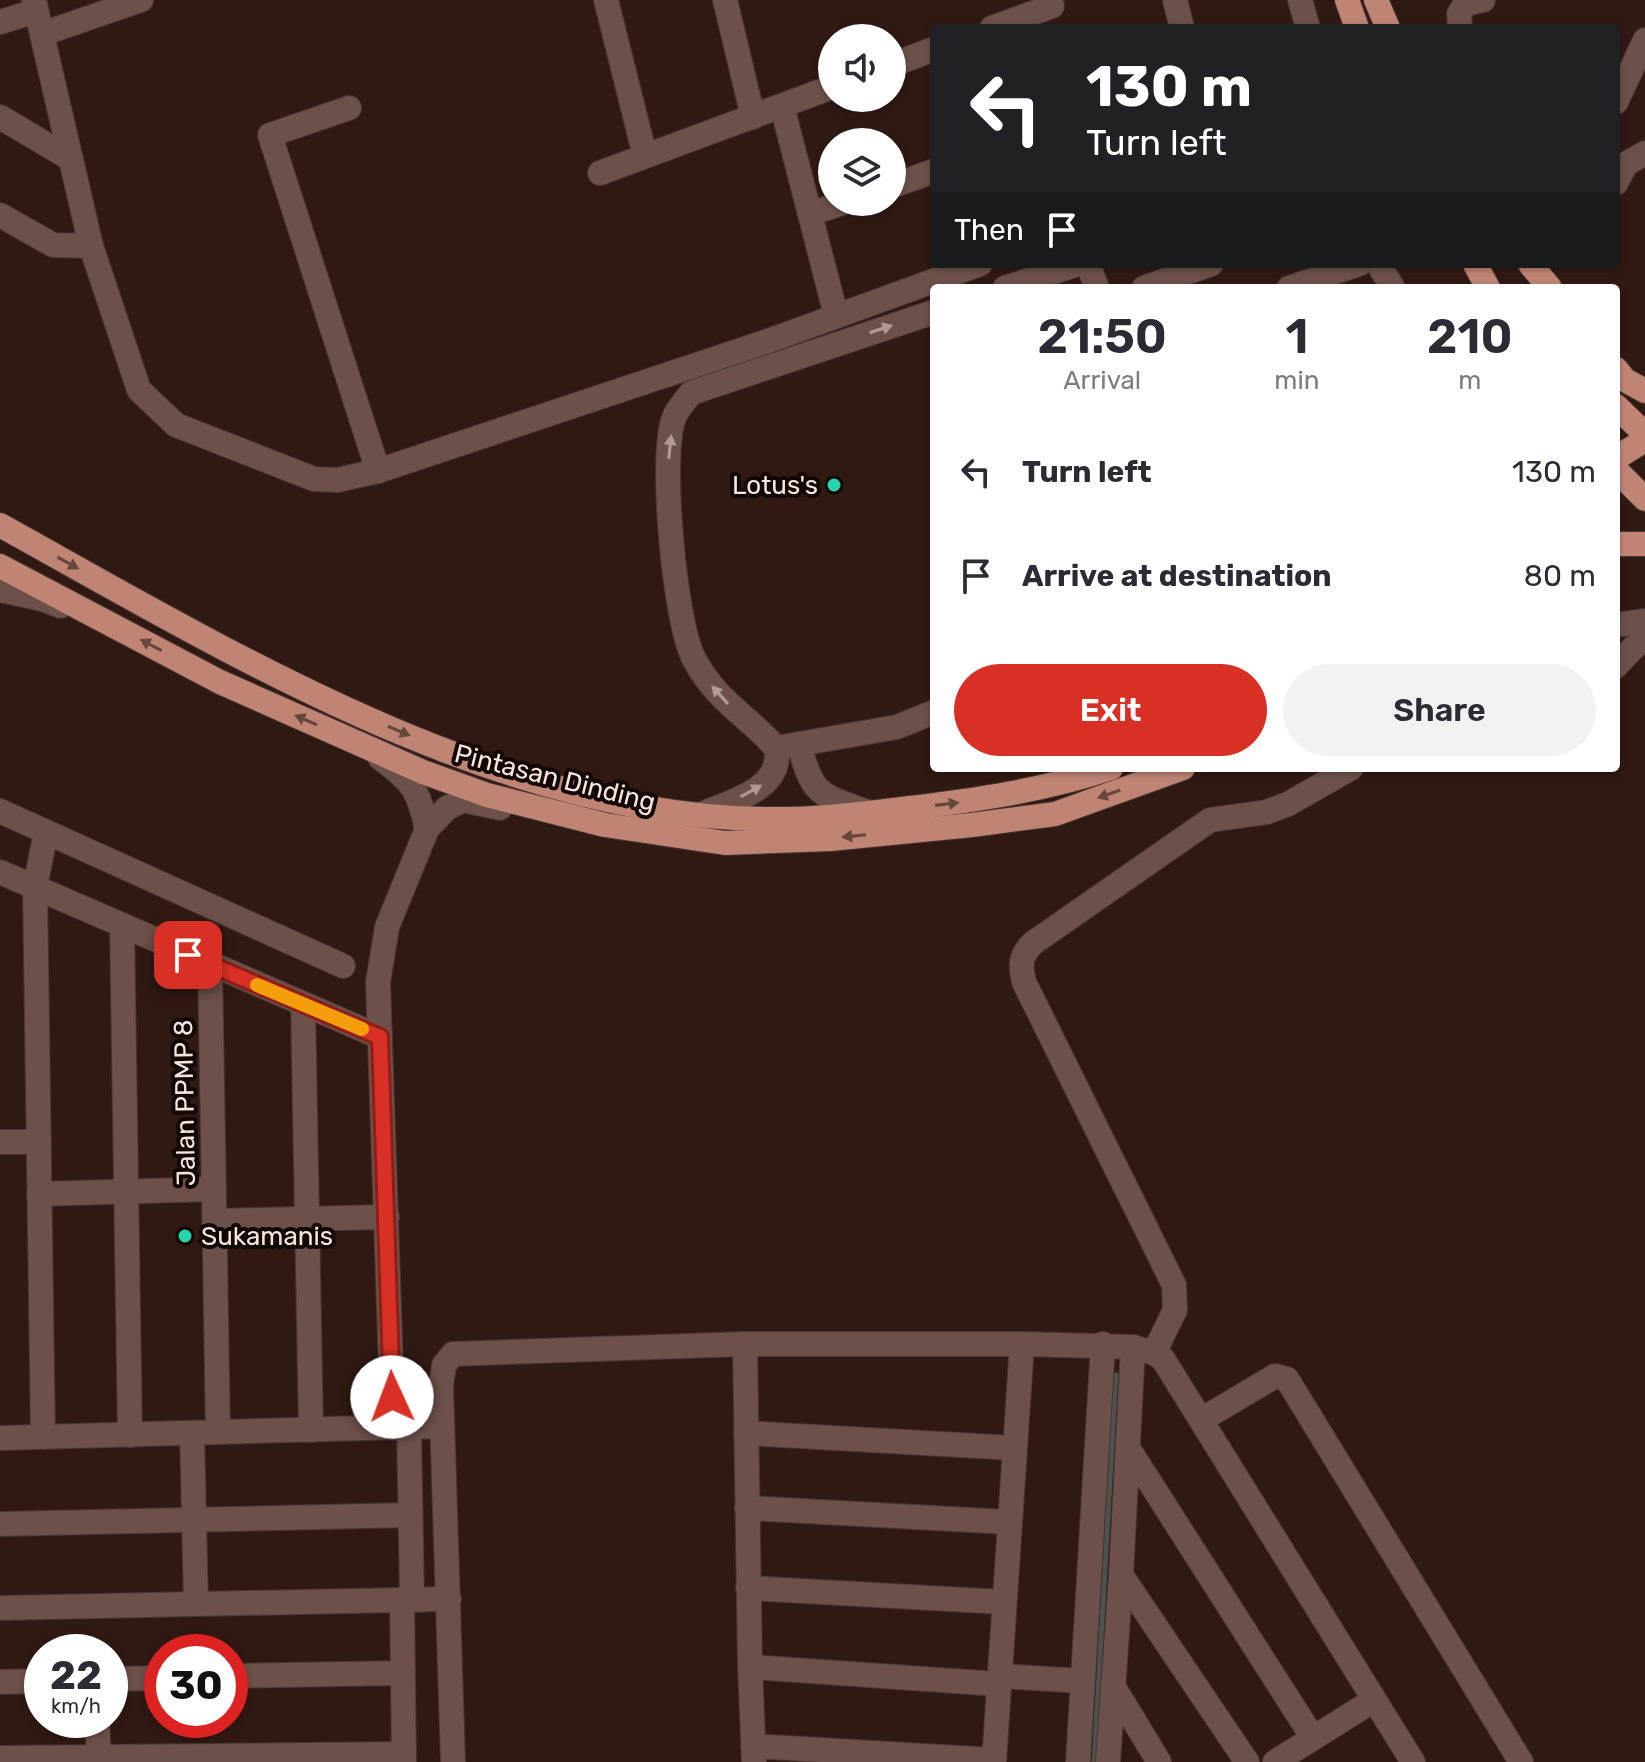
<!DOCTYPE html>
<style>
body{margin:0;font-family:Rubik,sans-serif;background:#f2f2f3;color:#2b2b33;height:100vh;display:flex;flex-direction:column;font-size:30px;white-space:nowrap}
*{box-sizing:border-box;margin:0}
p{font-size:26px;color:#7c7c81}
.icon{flex:none;width:44px;height:44px;fill:none;stroke:currentColor;stroke-width:2;stroke-linecap:round;stroke-linejoin:round}
.map{position:relative;flex:1;overflow:hidden}
.side{position:absolute;left:930px;top:284px;width:690px;height:488px;display:flex;flex-direction:column;background:#fff;border-radius:8px;box-shadow:0 2px 6px #0004}
.side>*{flex:none}
.hud{position:absolute;left:930px;top:24px;width:690px;height:244px;border-radius:8px;box-shadow:0 2px 6px #0004;background:#202124;color:#fff;overflow:hidden}
.controls{position:absolute;left:818px;top:24px;display:grid;gap:16px}
.controls a{display:grid;place-items:center;width:88px;height:88px;border-radius:50%;background:#fff;box-shadow:0 2px 6px #0004;font-size:40px}
.speed{position:absolute;left:24px;top:1634px;display:flex;gap:16px;font-size:40px;font-weight:700;text-align:center}
.speed>*{display:grid;place-content:center;width:104px;height:104px;border-radius:50%;background:#fff;box-shadow:0 2px 6px #0004;line-height:1}
.speed small{font-size:20px;font-weight:400}
.speed .limit{border:12px solid #d22;background:#fff;color:#111}
.pin{position:absolute;display:grid;place-items:center;width:68px;height:68px;color:#fff;margin:-34px;border-radius:16px;box-shadow:0 4px 12px #0006}
.me{position:absolute;width:88px;margin:-44px;rotate:358deg;stroke-linejoin:round;filter:drop-shadow(0 0 6px #0008)}
.turn{display:flex;align-items:center;gap:28px;height:168px;padding:0 24px;font-size:36px}
.turn .icon{width:104px;height:104px;stroke-width:2.5}
.turn b{display:block;font-size:56px;line-height:68px}
.then{display:flex;align-items:center;height:76px;padding:0 24px;background:#0003;gap:16px;font-size:30px}
.eta{display:flex;justify-content:space-evenly;align-items:center;height:136px;text-align:center}
.eta b{font-size:48px;font-weight:600;line-height:56px}
.primary-button{display:flex;gap:16px;margin-top:auto;padding:16px 24px}
.primary-button a{flex:1;height:92px;border-radius:48px;background:#d93025;color:#fff;font-size:32px;font-weight:600;line-height:92px;text-align:center}
.primary-button a+a{background:#f2f2f3;color:#2b2b33}
ul{padding:0;list-style:none}
li{display:flex;align-items:center;gap:24px;height:104px;padding:0 24px}
li div{flex:1}
li b{display:block;font-size:30px}
li em{font-style:normal}
.map>svg:first-child{display:block}
.lines{fill:none;stroke-linecap:round;stroke-linejoin:round}
.stream{stroke:#4c524d;stroke-width:5}
.minor-casing{stroke:#483632;stroke-width:26}
.major-casing{stroke:#483632;stroke-width:26}
.minor{stroke:#6c5049;stroke-width:24}
.major{stroke:#bf8474;stroke-width:24}
.oneway{fill:#b19a94}
.oneway2{fill:#68463c}
.route-casing{stroke:#8d1f18;stroke-width:20}
.route{stroke:#d93025;stroke-width:14}
.slow{stroke:#f59e0b;stroke-width:14}
.poi-dot{fill:#25d5ae;stroke:#110705;stroke-width:3}
.labels{text-anchor:middle;dominant-baseline:central;stroke-width:8;stroke-linejoin:round;paint-order:stroke}
.poi-label{font-size:26px;fill:#f6e5e0;stroke:#110705;text-anchor:end}
.street-label{font-size:26px;fill:#f6e5e0;stroke:#110705}
</style>
<div class="map">
<svg width="1645" height="1762" viewBox="0 0 1645 1762">
<rect width="100%" height="100%" fill="#301913"/>
<g class="lines">
<path class="stream" d="M 1094,1762 L 1116,1375"/>
<defs>
<g id="minor">
<path d="M 34,0 L 91,246 L 139,390 L 176,425 L 314,479 L 337,480 L 378,471 L 771,340 L 980,264"/>
<path d="M 606,0 L 645,156"/>
<path d="M 725,0 L 753,117"/>
<path d="M 1175,0 L 1182,28"/>
<path d="M 1300,0 L 1308,28"/>
<path d="M 0,22 L 36,11"/>
<path d="M 992,28 L 1052,6"/>
<path d="M 1460,28 L 1459,14 L 1465,4 L 1483,0"/>
<path d="M 42,34 L 141,0"/>
<path d="M 892,65 L 934,49"/>
<path d="M 1616,102 L 1645,40"/>
<path d="M 782,106 L 836,315"/>
<path d="M 349,108 L 270,135 L 378,471"/>
<path d="M 0,117 L 71,159"/>
<path d="M 600,173 L 832,87"/>
<path d="M 1616,183 L 1626,164 L 1645,153"/>
<path d="M 892,186 L 934,171"/>
<path d="M 810,214 L 845,202"/>
<path d="M 0,215 L 53,245 L 91,246"/>
<path d="M 1088,264 L 1097,288"/>
<path d="M 1378,264 L 1393,288"/>
<path d="M 1005,288 L 1078,264"/>
<path d="M 1144,288 L 1211,264"/>
<path d="M 1289,288 L 1359,264"/>
<path d="M 0,590 L 42,599 L 61,606"/>
<path d="M 1616,625 L 1645,621"/>
<path d="M 1616,666 L 1635,646 L 1645,640"/>
<path d="M 799,744 C 813,798 820,794 870,813"/>
<path d="M 776,748 L 897,727 L 934,712"/>
<path d="M 380,758 C 413,782 418,789 427,829"/>
<path d="M 0,811 L 343,966"/>
<path d="M 702,814 C 731,801 784,789 776,748 C 747,715 717,702 694,659 C 675,624 659,456 674,418 C 677,409 686,400 691,393 L 934,312"/>
<path d="M 0,872 L 380,1037"/>
<path d="M 122,925 L 130,1435"/>
<path d="M 210,964 L 218,1432"/>
<path d="M 303,1004 L 311,1430"/>
<path d="M 0,1142 L 39,1142"/>
<path d="M 39,1194 L 214,1189"/>
<path d="M 215,1221 L 387,1217"/>
<path d="M 745,1344 L 750,1667 L 754,1762"/>
<path d="M 1154,1353 L 1175,1310 L 1174,1285 L 1024,982 C 1020,965 1020,956 1033,943 L 1210,820 L 1267,812 L 1288,804 L 1351,768"/>
<path d="M 1201,1420 L 1275,1376 L 1287,1379 L 1521,1762"/>
<path d="M 409,1427 L 412,1599"/>
<path d="M 393,1428 L 378,982 L 387,927 L 427,829 L 447,808 L 463,800 L 500,808"/>
<path d="M 192,1433 L 196,1604"/>
<path d="M 746,1433 L 1014,1448"/>
<path d="M 43,1437 L 35,887 L 46,832"/>
<path d="M 0,1438 L 442,1426"/>
<path d="M 1128,1448 L 1313,1738"/>
<path d="M 747,1508 L 1008,1522"/>
<path d="M 0,1524 L 410,1515"/>
<path d="M 1121,1575 L 1247,1762"/>
<path d="M 748,1588 L 1003,1602"/>
<path d="M 402,1600 L 404,1762"/>
<path d="M 0,1608 L 449,1599"/>
<path d="M 750,1667 L 998,1684"/>
<path d="M 230,1676 L 403,1673"/>
<path d="M 999,1676 L 1083,1681"/>
<path d="M 110,1679 L 162,1678"/>
<path d="M 0,1682 L 42,1681"/>
<path d="M 1113,1686 L 1159,1762"/>
<path d="M 97,1720 L 99,1756"/>
<path d="M 753,1746 L 994,1760"/>
<path d="M 0,1758 L 404,1754"/>
<path d="M 453,1762 L 441,1386 L 444,1365 L 453,1354 L 745,1344 L 1022,1344 L 1133,1347 L 1154,1353 L 1163,1359 L 1413,1762"/>
<path d="M 994,1762 L 1022,1344"/>
<path d="M 1078,1762 L 1103,1344"/>
<path d="M 1108,1762 L 1121,1575 L 1133,1347"/>
<path d="M 1275,1762 L 1374,1700"/>
</g>
<g id="major">
<path d="M 1347,0 L 1357,28"/>
<path d="M 1376,0 L 1388,28"/>
<path d="M 1475,264 L 1488,288"/>
<path d="M 1530,264 L 1550,288"/>
<path d="M 1616,369 L 1625,380 L 1645,391"/>
<path d="M 1616,406 L 1645,434"/>
<path d="M 1616,458 L 1645,440"/>
<path d="M 1616,470 L 1645,499"/>
<path d="M 0,525 C 229,652 496,816 765,819 C 813,820 862,814 910,808 C 978,800 1044,790 1111,768"/>
<path d="M 1616,544 L 1645,544"/>
<path d="M 0,566 L 220,682 L 423,772 L 487,795 L 605,825 L 725,843 L 830,839 L 972,825 L 1055,814 L 1183,768"/>
</g>
</defs>
<use href="#minor" class="minor-casing"/>
<use href="#major" class="major-casing"/>
<use href="#minor" class="minor"/>
<use href="#major" class="major"/>
</g>
<defs><path id="oneway-solid" d="M-6-.8H1V-3.2L6.5 0L1 3.2V.8H-6Z" transform="scale(2)"/></defs>
<g class="oneway">
<use href="#oneway-solid" transform="translate(881 329) rotate(-18)"/>
<use href="#oneway-solid" transform="translate(670 447) rotate(-84)"/>
<use href="#oneway-solid" transform="translate(720 695) rotate(-132)"/>
<use href="#oneway-solid" transform="translate(751 791) rotate(-29)"/>
</g>
<g class="oneway2">
<use href="#oneway-solid" transform="translate(68 563) rotate(29)"/>
<use href="#oneway-solid" transform="translate(151 645) rotate(-152)"/>
<use href="#oneway-solid" transform="translate(306 720) rotate(-156)"/>
<use href="#oneway-solid" transform="translate(399 731) rotate(23)"/>
<use href="#oneway-solid" transform="translate(1109 794) rotate(160)"/>
<use href="#oneway-solid" transform="translate(947 804) rotate(-7)"/>
<use href="#oneway-solid" transform="translate(854 836) rotate(174)"/>
</g>
<g class="lines">
<defs>
<path id="route" d="M 188,955 L 380,1037 L 392,1397"/>
</defs>
<use href="#route" class="route-casing"/>
<use href="#route" class="route"/>
<path class="slow" d="M 257,985 L 362,1029"/>
</g>
<g class="poi-dot">
<circle cx="834" cy="485" r="8"/>
<circle cx="185" cy="1236" r="8"/>
</g>
<g class="labels">
<g class="poi-label">
<text x="818" y="485">Lotus's</text>
<text x="201" y="1236" text-anchor="start">Sukamanis</text>
</g>
<g class="street-label">
<text transform="translate(555 778) rotate(14)">Pintasan Dinding</text>
<text transform="translate(185 1103) rotate(-91)">Jalan PPMP 8</text>
</g>
</g>
</svg>
<div class="controls">
<a><svg class="icon" aria-label="sound" viewBox="0 0 24 24"><path d="M4 9h4l5-4v14l-5-4H4zM17 9q2 3 0 6"/></svg></a>
<a><svg class="icon" aria-label="layers" viewBox="0 0 24 24"><path d="M12 4l9 5-9 5-9-5zM3 14l9 5 9-5"/></svg></a>
</div>
<div class="speed"><div>22<small>km/h</small></div><div class="limit">30</div></div>
<div class="pin" style="left:188px;top:955px;background:#d93025"><svg class="icon" aria-label="arrive" viewBox="0 0 24 24"><path d="M6 21V4h12l-3 4 3 4H6"/></svg></div>
<svg class="me" style="left:392px;top:1397px" viewBox="-20 -20 40 40"><circle r="19" fill="#fff"/><path d="M0-13L10 11 0 6-10 11z" fill="#d93025"/></svg>
<div class="hud">
<div class="turn"><svg class="icon" aria-label="left" viewBox="0 0 24 24"><path d="M17 20v-9H6M10 6l-5 5 5 5"/></svg><div><b>130 m</b>Turn left</div></div>
<div class="then">Then<svg class="icon" aria-label="arrive" viewBox="0 0 24 24"><path d="M6 21V4h12l-3 4 3 4H6"/></svg></div>
</div>
<section class="side">
<div class="eta">
<div><b>21:50</b><p>Arrival</p></div>
<div><b>1</b><p>min</p></div>
<div><b>210</b><p>m</p></div>
</div>
<ul>
<li><svg class="icon" aria-label="left" viewBox="0 0 24 24"><path d="M17 20v-9H6M10 6l-5 5 5 5"/></svg><div><b>Turn left</b></div><em>130 m</em></li>
<li><svg class="icon" aria-label="arrive" viewBox="0 0 24 24"><path d="M6 21V4h12l-3 4 3 4H6"/></svg><div><b>Arrive at destination</b></div><em>80 m</em></li>
</ul>
<div class="primary-button"><a>Exit</a><a>Share</a></div>
</section>
</div>
